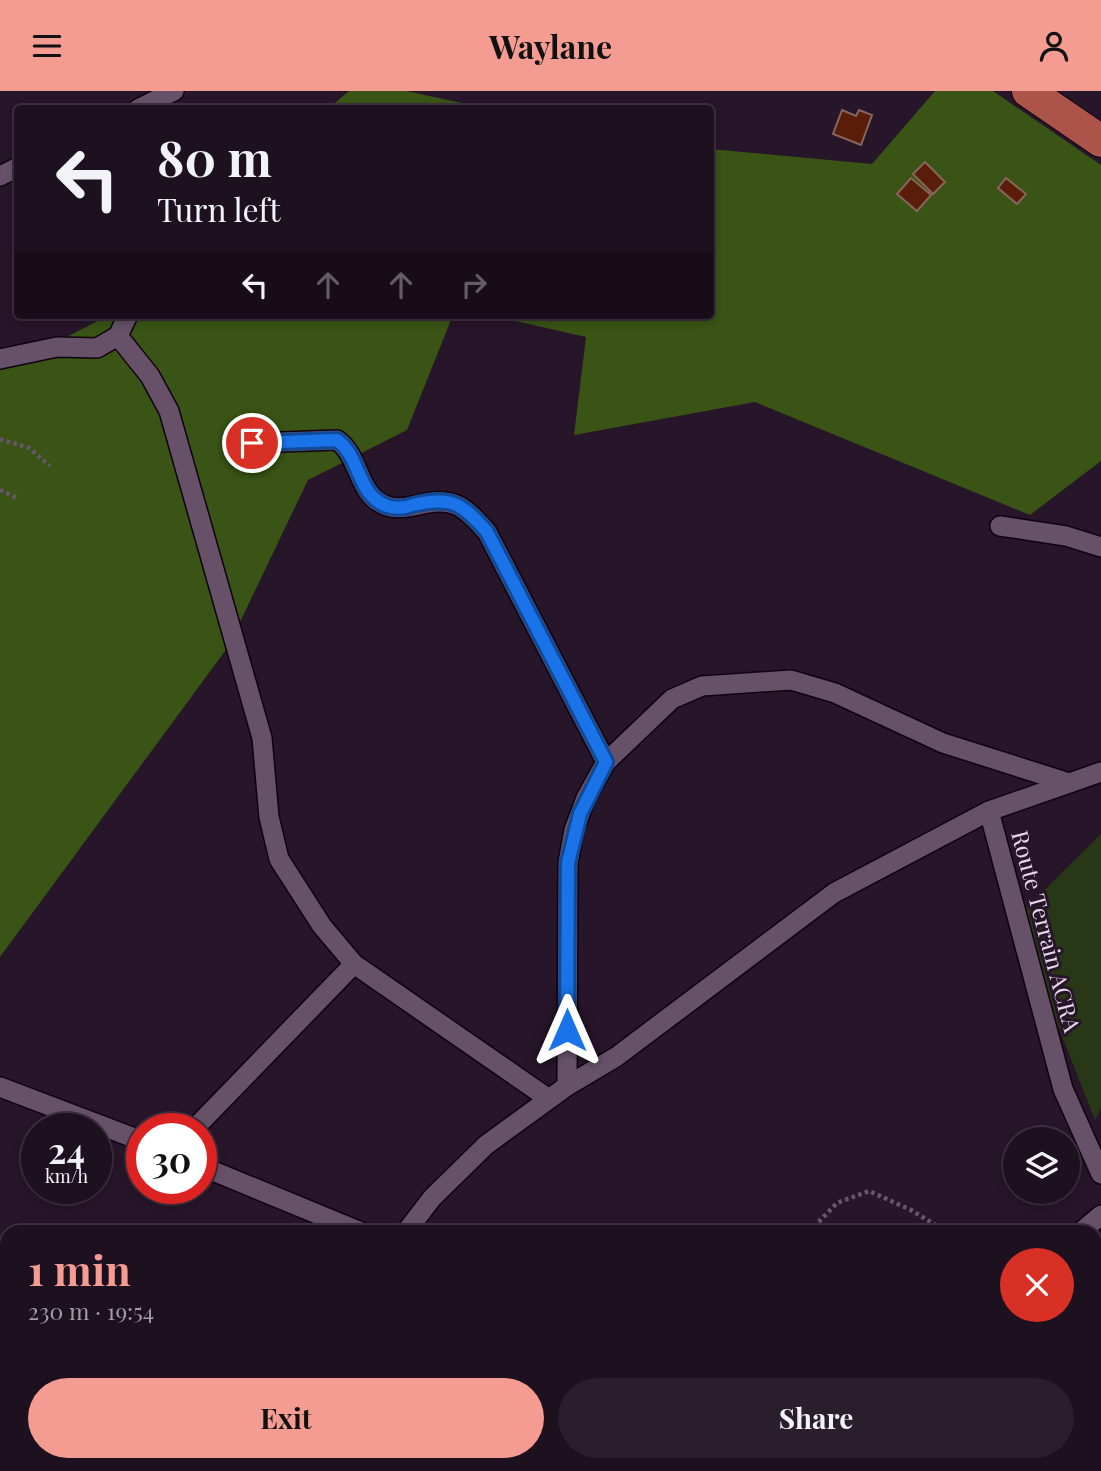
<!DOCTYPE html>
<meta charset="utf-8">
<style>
body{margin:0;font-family:"Playfair Display",serif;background:#2a1e2c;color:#f1f3f6;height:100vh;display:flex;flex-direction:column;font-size:26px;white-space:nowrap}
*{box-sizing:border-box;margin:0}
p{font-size:23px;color:#a09da4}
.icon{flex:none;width:38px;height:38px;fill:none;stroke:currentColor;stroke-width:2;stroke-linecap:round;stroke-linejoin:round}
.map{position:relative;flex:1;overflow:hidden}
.side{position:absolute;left:0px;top:1134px;width:1102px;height:247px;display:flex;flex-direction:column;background:#1d101f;border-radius:21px 21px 0 0;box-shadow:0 4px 10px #0003,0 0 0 2px #3b303d}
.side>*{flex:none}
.top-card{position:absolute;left:14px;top:14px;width:700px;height:214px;border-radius:7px;box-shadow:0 4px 10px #0003,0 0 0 2px #3b303d;background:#1d101f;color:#f1f3f6;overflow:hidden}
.tools{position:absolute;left:1003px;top:1036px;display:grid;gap:14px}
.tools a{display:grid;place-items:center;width:77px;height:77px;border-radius:50%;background:#1d101f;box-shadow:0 4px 10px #0003,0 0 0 2px #3b303d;font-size:35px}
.speed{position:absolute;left:21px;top:1022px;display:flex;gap:14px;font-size:35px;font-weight:700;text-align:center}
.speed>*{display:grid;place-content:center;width:91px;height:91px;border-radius:50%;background:#1d101f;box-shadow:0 4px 10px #0003,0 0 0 2px #3b303d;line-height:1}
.speed small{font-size:18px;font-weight:400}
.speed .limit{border:10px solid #d22;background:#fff;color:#111}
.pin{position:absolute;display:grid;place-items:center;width:60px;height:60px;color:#fff;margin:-30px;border:4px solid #fff;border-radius:50%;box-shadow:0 2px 7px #0007}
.me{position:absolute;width:77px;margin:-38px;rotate:0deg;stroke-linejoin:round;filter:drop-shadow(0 0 5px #0008)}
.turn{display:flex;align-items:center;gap:24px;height:147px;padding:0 28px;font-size:32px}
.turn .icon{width:91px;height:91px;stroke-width:2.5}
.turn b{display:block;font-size:49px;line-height:60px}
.lanes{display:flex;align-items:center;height:66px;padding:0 28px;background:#0003;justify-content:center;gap:35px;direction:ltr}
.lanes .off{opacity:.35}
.round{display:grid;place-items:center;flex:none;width:74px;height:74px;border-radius:37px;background:#2a1e2c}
.headline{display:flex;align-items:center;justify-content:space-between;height:119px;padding:0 28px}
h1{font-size:42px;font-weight:700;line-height:52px;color:#f59c92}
.cta{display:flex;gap:14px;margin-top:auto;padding:14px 28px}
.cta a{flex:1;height:80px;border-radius:42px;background:#f59c92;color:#111;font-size:28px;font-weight:700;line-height:80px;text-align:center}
.cta a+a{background:#2a1e2c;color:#f1f3f6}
header{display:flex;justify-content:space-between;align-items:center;height:91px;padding:0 28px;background:#f59c92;color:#111;font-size:32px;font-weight:700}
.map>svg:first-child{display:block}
.green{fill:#283817}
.forest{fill:#395415}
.building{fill:#5a1d09;stroke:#87655b;stroke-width:2}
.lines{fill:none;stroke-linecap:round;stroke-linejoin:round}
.minor-casing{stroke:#0f0211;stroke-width:22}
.primary-casing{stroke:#0f0211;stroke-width:34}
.path{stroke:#675769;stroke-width:4.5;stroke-dasharray:3.5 3.5;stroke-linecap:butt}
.minor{stroke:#665169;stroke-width:19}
.primary{stroke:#ac5449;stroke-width:32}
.route-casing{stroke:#114b97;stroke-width:18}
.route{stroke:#1a73e8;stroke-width:12}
.labels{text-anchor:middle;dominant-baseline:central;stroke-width:6;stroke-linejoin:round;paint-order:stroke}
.street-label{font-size:23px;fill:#e5d9e7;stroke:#271529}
</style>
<header><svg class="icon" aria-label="menu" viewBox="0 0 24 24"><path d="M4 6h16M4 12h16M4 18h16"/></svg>Waylane<svg class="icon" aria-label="person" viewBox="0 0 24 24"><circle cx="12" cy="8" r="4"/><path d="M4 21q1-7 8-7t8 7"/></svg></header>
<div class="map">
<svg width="1101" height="1380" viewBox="0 0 1101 1380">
<rect width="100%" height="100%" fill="#271529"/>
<path class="green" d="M 1101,743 L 1101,1017 L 1095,1029 L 1045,902 L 1025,818 Z"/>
<g class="forest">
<path d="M 349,0 L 406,0 L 485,17 L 329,17 Z"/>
<path d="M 935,0 L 993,0 L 1101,74 L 1101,370 L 1030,424 L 755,311 L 574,344 L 586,246 L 490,224 L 710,224 L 711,58 L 872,73 Z"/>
<path d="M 109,224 L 453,224 L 407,339 L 308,389 L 228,556 L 0,866 L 0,273 L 38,261 Z"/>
</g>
<g class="building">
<path d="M 842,19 L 856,25 L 859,19 L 872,24 L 861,54 L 833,43 Z"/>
<path d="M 925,71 L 945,91 L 933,103 L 913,83 Z"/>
<path d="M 911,87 L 931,104 L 917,120 L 897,103 Z"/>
<path d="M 1006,87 L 1026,103 L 1017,113 L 998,97 Z"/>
</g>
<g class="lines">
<defs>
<g id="minor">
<path d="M 138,18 L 174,0"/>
<path d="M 0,85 L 18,76"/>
<path d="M 118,245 L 150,285 L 169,320 L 262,647 L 269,726 L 279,768 L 322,835 L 354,873 L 549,1008"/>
<path d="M 0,268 L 57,256 L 97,257 L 118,245 L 128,224"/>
<path d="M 252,352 L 337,349 C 361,366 357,405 387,415 C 396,418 404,417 413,415 C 451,405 462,412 487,441 L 606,671"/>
<path d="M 1000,435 L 1066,445 L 1101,456"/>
<path d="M 1101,681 L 989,720 L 1063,998 L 1101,1083"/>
<path d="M 567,995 L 568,772 L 574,739 L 586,707 L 606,671 L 672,608 L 702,595 L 791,589 L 835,602 L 943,652 L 1069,692"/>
<path d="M 0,996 L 142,1050"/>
<path d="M 194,1038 L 354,873"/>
<path d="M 201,1075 L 361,1141"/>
<path d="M 406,1141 L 432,1107 L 486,1054 L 567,995 L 616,966 L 834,802 L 989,720"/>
<path d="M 1081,1141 L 1101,1124"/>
<path d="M 1096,1291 L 1101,1295"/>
<path d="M 0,1350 L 7,1350"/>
<path d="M 730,1374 L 757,1380"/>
<path d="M 626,1380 L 668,1374"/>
<path d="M 920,1380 L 933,1374"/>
</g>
<path id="primary" d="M 1028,0 L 1101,50"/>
</defs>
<use href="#minor" class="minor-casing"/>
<use href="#primary" class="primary-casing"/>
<g class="path">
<path d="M 0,348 L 29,357 L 50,375"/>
<path d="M 0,399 L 17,407"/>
<path d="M 809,1141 L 837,1112 L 869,1100 L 911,1119 L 947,1141"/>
</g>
<use href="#minor" class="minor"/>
<use href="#primary" class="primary"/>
</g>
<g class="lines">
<defs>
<path id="route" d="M 252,352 L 337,349 C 361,366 357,405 387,415 C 396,418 405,417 413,414 C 451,405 462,412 487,441 L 606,671 L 580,723 L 568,772 L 567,939"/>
</defs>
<use href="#route" class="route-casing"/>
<use href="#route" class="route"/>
</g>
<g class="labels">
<g class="street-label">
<text transform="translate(1047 840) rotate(75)">Route Terrain ACRA</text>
</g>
</g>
</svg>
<div class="tools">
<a><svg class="icon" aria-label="layers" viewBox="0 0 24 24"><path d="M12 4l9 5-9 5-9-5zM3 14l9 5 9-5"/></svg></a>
</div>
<div class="speed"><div>24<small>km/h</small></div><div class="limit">30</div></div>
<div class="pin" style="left:252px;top:352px;background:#d93025"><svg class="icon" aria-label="arrive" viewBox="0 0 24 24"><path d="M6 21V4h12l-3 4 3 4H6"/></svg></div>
<svg class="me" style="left:567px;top:939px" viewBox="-20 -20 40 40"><path d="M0-17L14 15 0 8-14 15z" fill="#1a73e8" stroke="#fff" stroke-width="4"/></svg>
<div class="top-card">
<div class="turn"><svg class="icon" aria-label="left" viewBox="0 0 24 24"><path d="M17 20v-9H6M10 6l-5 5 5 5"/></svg><div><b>80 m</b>Turn left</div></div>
<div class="lanes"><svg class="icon" aria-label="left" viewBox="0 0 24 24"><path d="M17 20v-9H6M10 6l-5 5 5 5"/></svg><svg class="icon off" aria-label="ahead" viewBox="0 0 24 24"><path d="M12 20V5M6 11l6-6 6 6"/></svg><svg class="icon off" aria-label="ahead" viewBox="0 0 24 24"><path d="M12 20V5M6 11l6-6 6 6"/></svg><svg class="icon off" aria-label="right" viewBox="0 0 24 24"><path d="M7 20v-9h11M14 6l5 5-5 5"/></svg></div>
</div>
<section class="side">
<div class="headline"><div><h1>1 min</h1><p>230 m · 19:54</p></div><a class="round" style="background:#d93025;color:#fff"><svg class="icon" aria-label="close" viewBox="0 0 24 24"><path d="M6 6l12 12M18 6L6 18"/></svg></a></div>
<div class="cta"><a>Exit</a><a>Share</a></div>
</section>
</div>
